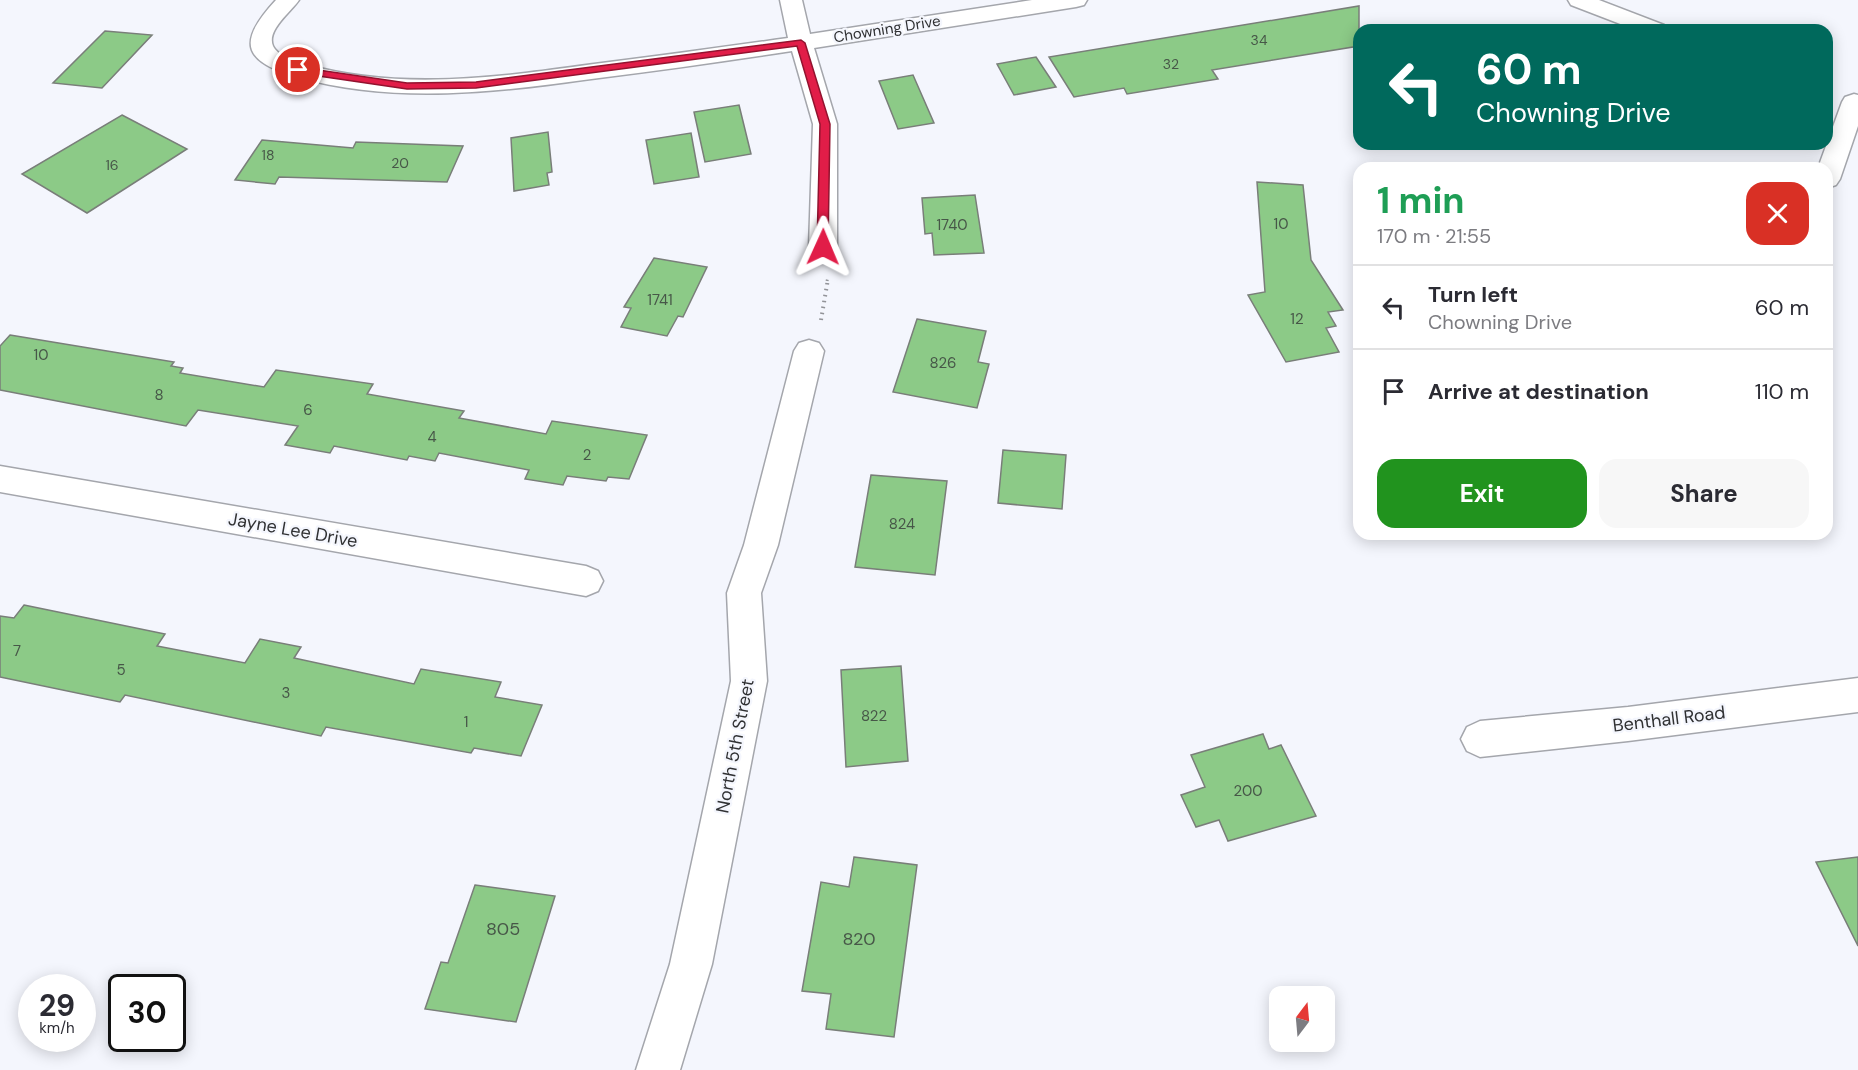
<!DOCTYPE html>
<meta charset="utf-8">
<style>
body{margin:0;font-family:"DM Sans",sans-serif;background:#f7f7f7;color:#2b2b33;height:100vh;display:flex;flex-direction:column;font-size:22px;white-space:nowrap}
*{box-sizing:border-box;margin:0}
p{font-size:20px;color:#7c7c81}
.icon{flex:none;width:33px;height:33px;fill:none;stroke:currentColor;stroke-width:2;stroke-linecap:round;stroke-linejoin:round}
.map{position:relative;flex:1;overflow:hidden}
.details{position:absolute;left:1353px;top:162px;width:480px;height:378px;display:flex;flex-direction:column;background:#fff;border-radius:18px;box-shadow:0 3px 15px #0003}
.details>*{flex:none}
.banner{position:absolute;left:1353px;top:24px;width:480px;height:126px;border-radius:18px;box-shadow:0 3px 15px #0003;background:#00695c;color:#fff;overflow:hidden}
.needle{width:39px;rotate:16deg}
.buttons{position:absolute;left:1269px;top:986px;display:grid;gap:12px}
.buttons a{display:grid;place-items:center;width:66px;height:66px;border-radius:12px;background:#fff;box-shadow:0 3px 15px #0003;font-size:30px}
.speed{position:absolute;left:18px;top:974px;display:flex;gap:12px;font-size:30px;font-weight:700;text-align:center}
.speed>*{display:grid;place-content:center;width:78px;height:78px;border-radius:50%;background:#fff;box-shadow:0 3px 15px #0003;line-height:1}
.speed small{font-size:15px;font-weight:400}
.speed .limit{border:3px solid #111;border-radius:9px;background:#fff;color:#111}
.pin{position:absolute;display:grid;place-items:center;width:51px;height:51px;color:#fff;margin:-26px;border:3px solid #fff;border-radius:50%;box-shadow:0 2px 6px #0007}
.me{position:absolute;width:66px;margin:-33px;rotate:1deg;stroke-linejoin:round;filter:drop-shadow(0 0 4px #0008)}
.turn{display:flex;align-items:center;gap:21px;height:126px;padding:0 24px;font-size:27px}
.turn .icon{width:78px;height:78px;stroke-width:2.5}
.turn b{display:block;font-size:42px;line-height:51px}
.round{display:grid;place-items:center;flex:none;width:63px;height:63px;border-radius:18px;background:#f7f7f7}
.head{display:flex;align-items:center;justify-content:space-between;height:102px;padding:0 24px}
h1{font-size:36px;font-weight:700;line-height:45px;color:#1e9e55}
.primary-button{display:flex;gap:12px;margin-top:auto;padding:12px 24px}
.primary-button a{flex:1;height:69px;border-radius:18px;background:#21931e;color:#fff;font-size:24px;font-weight:700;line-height:69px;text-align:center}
.primary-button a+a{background:#f7f7f7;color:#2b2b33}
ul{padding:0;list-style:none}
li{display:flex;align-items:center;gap:18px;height:84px;padding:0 24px;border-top:2px solid #e1e1e2}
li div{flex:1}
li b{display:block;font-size:22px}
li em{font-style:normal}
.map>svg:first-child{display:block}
.building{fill:#8cca87;stroke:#797e79;stroke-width:1.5}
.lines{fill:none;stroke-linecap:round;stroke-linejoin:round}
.street-casing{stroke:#a4a6ac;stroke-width:3}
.path-far1{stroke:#929398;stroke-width:3;stroke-dasharray:1.5 4;stroke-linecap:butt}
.path{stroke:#929398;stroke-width:4;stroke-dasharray:1.5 4.5;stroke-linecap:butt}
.street{fill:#fff;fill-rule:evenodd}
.route{fill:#e11d48;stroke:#92132f;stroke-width:1.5}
.labels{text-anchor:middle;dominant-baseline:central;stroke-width:4.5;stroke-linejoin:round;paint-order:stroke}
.far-number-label{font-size:14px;fill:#475748}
.far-street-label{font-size:15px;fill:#303133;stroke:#f4f6fd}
.number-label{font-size:15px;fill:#475748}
.street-label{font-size:18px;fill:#303133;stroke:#f4f6fd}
.near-number-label{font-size:18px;fill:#475748}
</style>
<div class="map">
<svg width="1858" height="1070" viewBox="0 0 1858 1070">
<rect width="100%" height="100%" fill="#f4f6fd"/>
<g class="building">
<path d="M 1359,6 L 1359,46 L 1212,70 L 1218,79 L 1127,94 L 1124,88 L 1074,97 L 1049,57 Z"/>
<path d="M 105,31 L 152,35 L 102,88 L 53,83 Z"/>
<path d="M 1036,57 L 1056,87 L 1014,95 L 997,64 Z"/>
<path d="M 913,75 L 934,123 L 898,129 L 879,81 Z"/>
<path d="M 739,105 L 751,154 L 705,162 L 694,112 Z"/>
<path d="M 122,115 L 187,149 L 87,213 L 22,174 Z"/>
<path d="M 548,132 L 552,172 L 547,173 L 549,185 L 514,191 L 511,138 Z"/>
<path d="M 691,133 L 699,177 L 654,184 L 646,140 Z"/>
<path d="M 262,140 L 353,148 L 356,142 L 463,146 L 447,182 L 279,177 L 275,184 L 235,180 Z"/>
<path d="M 1257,182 L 1303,185 L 1311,260 L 1343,310 L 1328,312 L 1336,326 L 1326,328 L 1339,352 L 1286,362 L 1248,295 L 1265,292 Z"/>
<path d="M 975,195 L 984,253 L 934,255 L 932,233 L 925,234 L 922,198 Z"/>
<path d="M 654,258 L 707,267 L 683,317 L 678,316 L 667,336 L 621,327 L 631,308 L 624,307 Z"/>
<path d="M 917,319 L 986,331 L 978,362 L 989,364 L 977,408 L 893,392 Z"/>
<path d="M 10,335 L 174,362 L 171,366 L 183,368 L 180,373 L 264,387 L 276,370 L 373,384 L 367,394 L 464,411 L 459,418 L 546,434 L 552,421 L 647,435 L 629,479 L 608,477 L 606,481 L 567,476 L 563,485 L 525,479 L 529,470 L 439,453 L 435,461 L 409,456 L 407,460 L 334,446 L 330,453 L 285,445 L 298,426 L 198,410 L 186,426 L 0,390 L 0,346 Z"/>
<path d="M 1003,450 L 1066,455 L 1062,509 L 998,503 Z"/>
<path d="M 871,475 L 947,481 L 935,575 L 855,567 Z"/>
<path d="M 24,605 L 165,634 L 157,646 L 245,663 L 260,639 L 301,647 L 294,658 L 414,684 L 421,669 L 501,682 L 495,697 L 542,705 L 521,756 L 474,748 L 471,753 L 326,727 L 321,736 L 125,695 L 120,702 L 0,677 L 0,616 L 14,618 Z"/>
<path d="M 901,666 L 908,761 L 846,767 L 841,670 Z"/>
<path d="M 1263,734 L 1269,749 L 1281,745 L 1316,816 L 1228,841 L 1219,820 L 1196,827 L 1181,795 L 1205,787 L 1191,755 Z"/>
<path d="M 854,857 L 917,865 L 894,1037 L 826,1029 L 831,994 L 802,991 L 821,882 L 849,887 Z"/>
<path d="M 1858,857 L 1858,946 L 1816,862 Z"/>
<path d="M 475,885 L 555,896 L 516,1022 L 425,1009 L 441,962 L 448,963 Z"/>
</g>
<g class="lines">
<defs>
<g id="street">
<path d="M 276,0 L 299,0 C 292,11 266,30 273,46 C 278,57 298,62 308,65 C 401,91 500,77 594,64 C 659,56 724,47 788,38 L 780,0 L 802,0 L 810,34 L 1032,0 L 1087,0 L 1084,5 L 1076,7 L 814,48 L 837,124 L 837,247 L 833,254 L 823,257 L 813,254 L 809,247 L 813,124 L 792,51 C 727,61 663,70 599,78 C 498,92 396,105 297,77 C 241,61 238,41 276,0 Z"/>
<path d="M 1568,0 L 1599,0 L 1664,25 L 1667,30 L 1636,30 L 1571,5 Z"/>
<path d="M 1854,94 L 1858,95 L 1858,126 L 1840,179 L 1836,185 L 1827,188 L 1827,168 L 1818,168 L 1842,102 L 1845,97 Z"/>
<path d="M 809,340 L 819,343 L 824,351 L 778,545 L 761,593 L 767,681 L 712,964 L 680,1070 L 636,1070 L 670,964 L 731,681 L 727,593 L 744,545 L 794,351 L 799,343 Z"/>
<path d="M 0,466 L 586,566 L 598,571 L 603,581 L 598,591 L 586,596 L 0,492 Z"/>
<path d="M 1858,678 L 1858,712 L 1628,741 L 1480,757 L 1467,751 L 1461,739 L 1467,727 L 1480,721 L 1628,707 Z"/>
</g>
</defs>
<use href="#street" class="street-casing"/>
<path class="path-far1" d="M 827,281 L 828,277"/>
<path class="path" d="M 821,320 L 828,279"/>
<use href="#street" class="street"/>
</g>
<path class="route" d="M 801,40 L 805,43 L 830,124 L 828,247 L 823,251 L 817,247 L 820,124 L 797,46 L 476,88 L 407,89 L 298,73 L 293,70 L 298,67 L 407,83 L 476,82 Z"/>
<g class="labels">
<g class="far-number-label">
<text x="1259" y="40">34</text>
<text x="1171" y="64">32</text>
<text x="268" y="155">18</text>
<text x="400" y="163">20</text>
<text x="112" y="165">16</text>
</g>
<g class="far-street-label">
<text transform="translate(887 29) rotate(-9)">Chowning Drive</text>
</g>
<g class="number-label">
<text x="1281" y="224">10</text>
<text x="952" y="225">1740</text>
<text x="660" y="300">1741</text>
<text x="1297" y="319">12</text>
<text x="41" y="355">10</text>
<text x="943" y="363">826</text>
<text x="159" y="395">8</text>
<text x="308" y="410">6</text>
<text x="432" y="437">4</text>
<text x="587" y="455">2</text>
<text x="902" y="524">824</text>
<text x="17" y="651">7</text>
<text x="121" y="670">5</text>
<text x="286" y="693">3</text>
<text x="874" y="716">822</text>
<text x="466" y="722">1</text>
<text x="1248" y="791">200</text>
</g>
<g class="street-label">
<text transform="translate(293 530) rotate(10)">Jayne Lee Drive</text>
<text transform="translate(1669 719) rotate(-7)">Benthall Road</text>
<text transform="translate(735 746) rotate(-79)">North 5th Street</text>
</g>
<g class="near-number-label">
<text x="503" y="929">805</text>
<text x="859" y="939">820</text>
</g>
</g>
</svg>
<div class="buttons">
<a><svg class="needle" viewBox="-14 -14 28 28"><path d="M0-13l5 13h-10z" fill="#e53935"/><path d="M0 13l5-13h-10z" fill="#7c7c81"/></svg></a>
</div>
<div class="speed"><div>29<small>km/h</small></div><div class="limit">30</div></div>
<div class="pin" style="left:298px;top:70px;background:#d93025"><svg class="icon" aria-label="arrive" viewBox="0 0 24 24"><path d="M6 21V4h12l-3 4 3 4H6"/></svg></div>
<svg class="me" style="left:823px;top:247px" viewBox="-20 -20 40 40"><path d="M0-17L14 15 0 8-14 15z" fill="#e11d48" stroke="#fff" stroke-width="4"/></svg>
<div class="banner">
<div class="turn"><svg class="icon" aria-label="left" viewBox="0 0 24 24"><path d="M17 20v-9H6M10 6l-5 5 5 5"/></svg><div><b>60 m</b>Chowning Drive</div></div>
</div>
<section class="details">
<div class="head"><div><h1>1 min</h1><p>170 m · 21:55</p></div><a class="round" style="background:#d93025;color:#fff"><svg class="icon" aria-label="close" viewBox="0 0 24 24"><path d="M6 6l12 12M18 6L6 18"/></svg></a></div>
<ul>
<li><svg class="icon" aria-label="left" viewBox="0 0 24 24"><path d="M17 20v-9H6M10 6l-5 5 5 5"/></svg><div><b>Turn left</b><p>Chowning Drive</p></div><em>60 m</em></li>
<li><svg class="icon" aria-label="arrive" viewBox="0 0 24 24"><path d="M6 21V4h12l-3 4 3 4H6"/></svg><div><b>Arrive at destination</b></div><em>110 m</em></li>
</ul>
<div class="primary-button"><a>Exit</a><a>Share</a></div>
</section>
</div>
